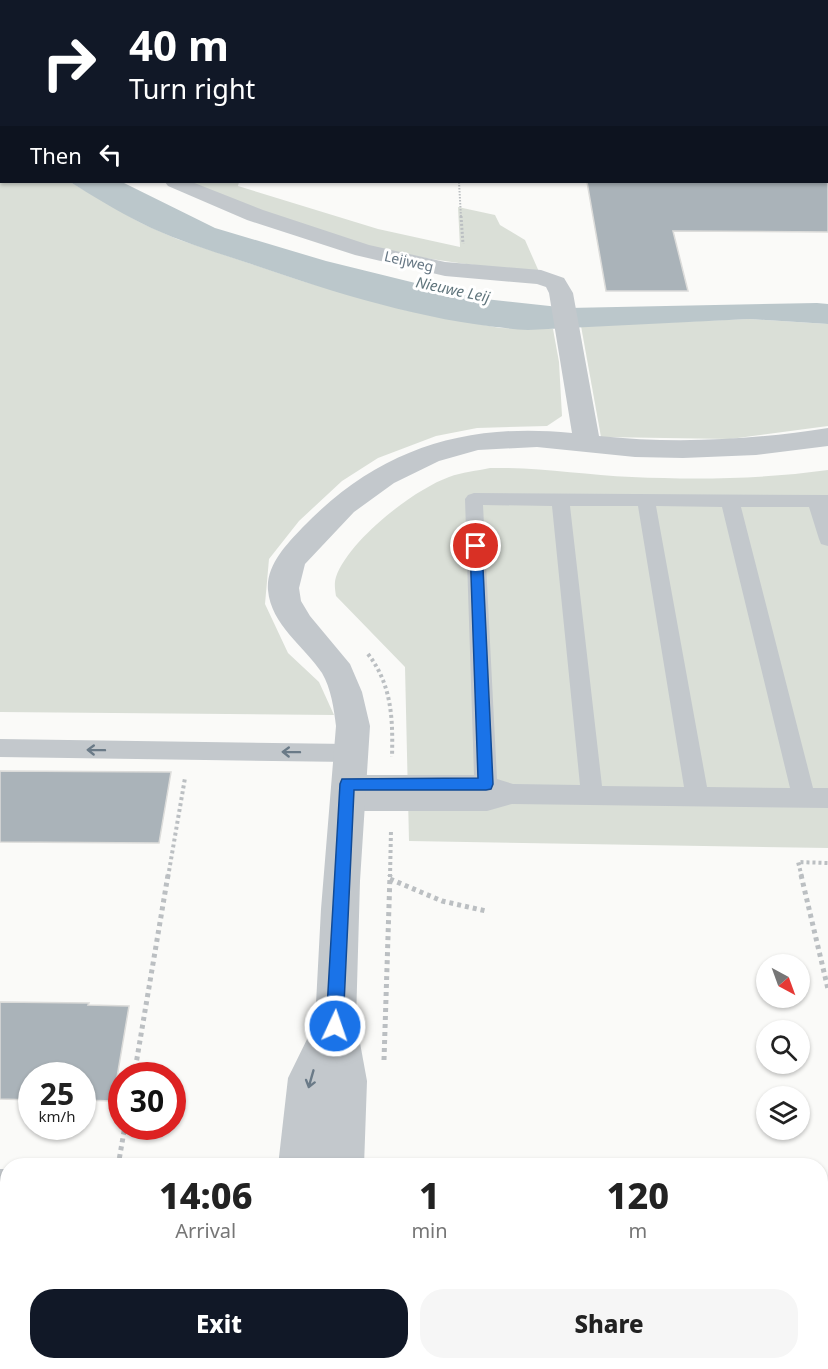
<!DOCTYPE html>
<style>
body{margin:0;font-family:"Noto Sans",sans-serif;background:#f6f6f6;color:#222;height:100vh;display:flex;flex-direction:column;font-size:22px;white-space:nowrap}
*{box-sizing:border-box;margin:0}
p{font-size:20px;color:#767676}
.icon{flex:none;width:33px;height:33px;fill:none;stroke:currentColor;stroke-width:2;stroke-linecap:round;stroke-linejoin:round}
.map{position:relative;flex:1;overflow:hidden}
.panel{position:absolute;left:0px;top:1158px;width:828px;height:212px;display:flex;flex-direction:column;background:#fff;border-radius:24px 24px 0 0;box-shadow:0 2px 4px #0004}
.panel>*{flex:none}
.hud{position:absolute;left:0px;top:0px;width:828px;height:183px;box-shadow:0 2px 4px #0004;background:#111827;color:#fff;overflow:hidden}
.needle{width:39px;rotate:139deg}
.fabs{position:absolute;left:756px;top:954px;display:grid;gap:12px}
.fabs a{display:grid;place-items:center;width:54px;height:54px;border-radius:50%;background:#fff;box-shadow:0 2px 4px #0004;font-size:30px}
.speed{position:absolute;left:18px;top:1062px;display:flex;gap:12px;font-size:30px;font-weight:700;text-align:center}
.speed>*{display:grid;place-content:center;width:78px;height:78px;border-radius:50%;background:#fff;box-shadow:0 2px 4px #0004;line-height:1}
.speed small{font-size:15px;font-weight:400}
.speed .limit{border:9px solid #d22;background:#fff;color:#111}
.pin{position:absolute;display:grid;place-items:center;width:51px;height:51px;color:#fff;margin:-26px;border:3px solid #fff;border-radius:50%;box-shadow:0 2px 6px #0007}
.me{position:absolute;width:66px;margin:-33px;rotate:3deg;stroke-linejoin:round;filter:drop-shadow(0 0 4px #0008)}
.turn{display:flex;align-items:center;gap:21px;height:126px;padding:0 30px;font-size:27px}
.turn .icon{width:78px;height:78px;stroke-width:2.5}
.turn b{display:block;font-size:42px;line-height:51px}
.then{display:flex;align-items:center;height:57px;padding:0 30px;background:#0003;gap:12px;font-size:22px}
.eta{display:flex;justify-content:space-evenly;align-items:center;height:102px;text-align:center}
.eta b{font-size:36px;font-weight:800;line-height:42px}
.primary-button{display:flex;gap:12px;margin-top:auto;padding:12px 30px}
.primary-button a{flex:1;height:69px;border-radius:24px;background:#111827;color:#fff;font-size:24px;font-weight:800;line-height:69px;text-align:center}
.primary-button a+a{background:#f6f6f6;color:#222}
.map>svg:first-child{display:block}
.green{fill:#dadfd7}
.water{fill:#bbc7cb}
.building{fill:#aab3b9;stroke:#dcdcda;stroke-width:1.5}
.lines{fill:none;stroke-linecap:round;stroke-linejoin:round}
.path-far3{stroke:#bbbfc2;stroke-width:2;stroke-dasharray:1.5 1.5;stroke-linecap:butt}
.path-far2{stroke:#bbbfc2;stroke-width:3;stroke-dasharray:2 2;stroke-linecap:butt}
.path-far1{stroke:#bbbfc2;stroke-width:4;stroke-dasharray:3 3;stroke-linecap:butt}
.path{stroke:#bbbfc2;stroke-width:5;stroke-dasharray:4 4;stroke-linecap:butt}
.service{fill:#c3c8cc;fill-rule:evenodd}
.minor{fill:#c3c8cc;fill-rule:evenodd}
.oneway{stroke:#6a7a87}
.route{fill:#1a73e8;stroke:#114b97;stroke-width:1.5}
.labels{text-anchor:middle;dominant-baseline:central;stroke-width:6;stroke-linejoin:round;paint-order:stroke}
.far-street-label{font-size:14px;fill:#657683;stroke:#fff}
.far-water-label{font-size:15px;font-style:italic;fill:#60757c;stroke:#fff}
</style>
<div class="map">
<svg width="828" height="1369" viewBox="0 0 828 1369">
<rect width="100%" height="100%" fill="#fafaf8"/>
<g class="green">
<path d="M 0,134 L 2,182 L 70,182 L 141,223 L 177,239 L 302,281 L 405,310 L 500,328 L 553,329 L 559,362 L 562,416 L 547,426 L 477,428 L 436,436 L 378,458 L 342,481 L 299,521 L 269,559 L 265,604 L 288,653 L 319,682 L 334,715 L 0,712 Z"/>
<path d="M 190,182 L 239,182 L 238,186 L 378,229 L 460,247 L 458,207 L 495,215 L 500,225 L 525,240 L 540,274 C 496,267 451,263 408,255 C 339,242 252,212 190,182 Z"/>
<path d="M 749,319 L 828,324 L 828,426 L 730,439 L 601,437 L 581,326 Z"/>
<path d="M 490,468 C 538,467 584,475 632,477 C 698,480 763,479 828,470 L 828,848 L 409,841 L 405,667 L 336,596 C 335,590 334,583 336,577 C 349,540 413,490 449,477 C 462,472 477,471 490,468 Z"/>
</g>
<path class="water" d="M 70,182 L 122,182 L 215,228 L 326,261 L 476,298 L 568,308 L 817,303 L 828,304 L 828,324 L 749,319 L 528,330 C 433,324 338,294 248,263 C 212,251 175,240 141,223 C 117,211 93,196 70,182 Z"/>
<g class="building">
<path d="M 587,182 L 828,182 L 828,232 L 673,231 L 688,291 L 606,291 Z"/>
<path d="M 0,771 L 171,772 L 159,843 L 0,842 Z"/>
<path d="M 0,1002 L 89,1003 L 88,1005 L 129,1006 L 113,1101 L 82,1100 L 82,1076 L 32,1076 L 32,1100 L 0,1099 Z"/>
</g>
<g class="lines">
<path class="path-far3" d="M 459,182 L 461,217"/>
<path class="path-far2" d="M 461,216 L 463,244"/>
<g class="path-far1">
<path d="M 368,654 C 392,685 393,719 392,757"/>
<path d="M 168,877 L 185,778"/>
<path d="M 390,877 L 391,830"/>
<path d="M 802,877 L 798,862 L 828,863"/>
</g>
<g class="path">
<path d="M 801,875 L 828,989"/>
<path d="M 390,879 L 442,901 L 486,911"/>
<path d="M 384,1060 L 390,875"/>
<path d="M 134,1076 L 168,875"/>
<path d="M 118,1166 L 125,1126"/>
<path d="M 820,1271 L 828,1271"/>
</g>
<g class="service">
<path d="M 474,493 L 828,495 L 828,546 L 821,544 L 819,539 L 809,507 L 741,507 L 813,788 L 828,788 L 828,808 L 512,804 L 487,811 L 346,811 L 338,808 L 335,801 L 338,794 L 344,792 L 339,791 L 336,784 L 339,777 L 347,775 L 474,775 L 465,499 L 468,495 ZM 483,505 L 552,506 L 580,785 L 513,784 L 497,779 ZM 570,506 L 638,506 L 684,787 L 602,786 ZM 656,506 L 722,507 L 790,788 L 707,787 Z"/>
<path d="M 0,739 L 349,744 L 357,747 L 360,753 L 357,759 L 349,762 L 0,757 Z"/>
<rect x="0" y="1169" width="8" height="28"/>
<path d="M 820,1336 L 828,1336 L 828,1368 L 820,1368 L 809,1362 L 820,1362 Z"/>
</g>
<g class="minor">
<rect x="0" y="52" width="2" height="11"/>
<path d="M 165,182 L 192,182 L 263,210 L 369,245 L 445,262 L 541,270 L 564,278 L 573,293 L 599,436 C 676,444 752,440 828,428 L 828,446 L 756,455 L 683,458 L 635,457 L 537,447 L 478,450 L 439,461 L 394,483 L 354,512 L 305,564 L 299,588 L 301,601 L 310,616 L 350,664 L 362,692 L 370,726 L 360,881 L 356,1021 L 367,1081 L 364,1166 L 278,1166 L 288,1078 L 315,1023 L 321,909 L 336,726 C 334,709 331,688 322,673 C 304,646 271,625 268,590 C 266,565 287,544 302,528 C 378,449 465,422 572,433 L 549,293 L 546,287 L 537,284 L 445,276 L 355,255 L 247,220 L 168,186 Z"/>
<path d="M 258,1362 L 356,1362 L 355,1369 L 258,1369 Z"/>
</g>
</g>
<defs><path id="oneway-shaft" d="M-6 0H5M1.5-3L5.5 0L1.5 3" fill="none" stroke-width="1.6" stroke-linecap="round" stroke-linejoin="round" transform="scale(1.5)"/></defs>
<g class="oneway">
<use href="#oneway-shaft" transform="translate(96 750) rotate(-179)"/>
<use href="#oneway-shaft" transform="translate(291 752) rotate(-179)"/>
<use href="#oneway-shaft" transform="translate(311 1079) rotate(106)"/>
</g>
<path class="route" d="M 476,542 L 482,546 L 493,784 L 491,789 L 486,790 L 354,790 L 343,1026 L 341,1032 L 335,1035 L 329,1032 L 326,1026 L 340,784 L 342,779 L 478,778 L 470,546 Z"/>
<g class="labels">
<g class="far-street-label">
<text transform="translate(409 261) rotate(13)">Leijweg</text>
</g>
<g class="far-water-label">
<text transform="translate(453 289) rotate(12)">Nieuwe Leij</text>
</g>
</g>
</svg>
<div class="fabs">
<a><svg class="needle" viewBox="-14 -14 28 28"><path d="M0-13l5 13h-10z" fill="#e53935"/><path d="M0 13l5-13h-10z" fill="#767676"/></svg></a>
<a><svg class="icon" aria-label="search" viewBox="0 0 24 24"><circle cx="10" cy="10" r="6"/><path d="M15 15l6 6"/></svg></a>
<a><svg class="icon" aria-label="layers" viewBox="0 0 24 24"><path d="M12 4l9 5-9 5-9-5zM3 14l9 5 9-5"/></svg></a>
</div>
<div class="speed"><div>25<small>km/h</small></div><div class="limit">30</div></div>
<div class="pin" style="left:476px;top:546px;background:#d93025"><svg class="icon" aria-label="arrive" viewBox="0 0 24 24"><path d="M6 21V4h12l-3 4 3 4H6"/></svg></div>
<svg class="me" style="left:335px;top:1026px" viewBox="-20 -20 40 40"><circle r="17" fill="#1a73e8" stroke="#fff" stroke-width="3"/><path d="M0-11L8 9 0 5-8 9z" fill="#fff"/></svg>
<div class="hud">
<div class="turn"><svg class="icon" aria-label="right" viewBox="0 0 24 24"><path d="M7 20v-9h11M14 6l5 5-5 5"/></svg><div><b>40 m</b>Turn right</div></div>
<div class="then">Then<svg class="icon" aria-label="left" viewBox="0 0 24 24"><path d="M17 20v-9H6M10 6l-5 5 5 5"/></svg></div>
</div>
<section class="panel">
<div class="eta">
<div><b>14:06</b><p>Arrival</p></div>
<div><b>1</b><p>min</p></div>
<div><b>120</b><p>m</p></div>
</div>
<div class="primary-button"><a>Exit</a><a>Share</a></div>
</section>
</div>
